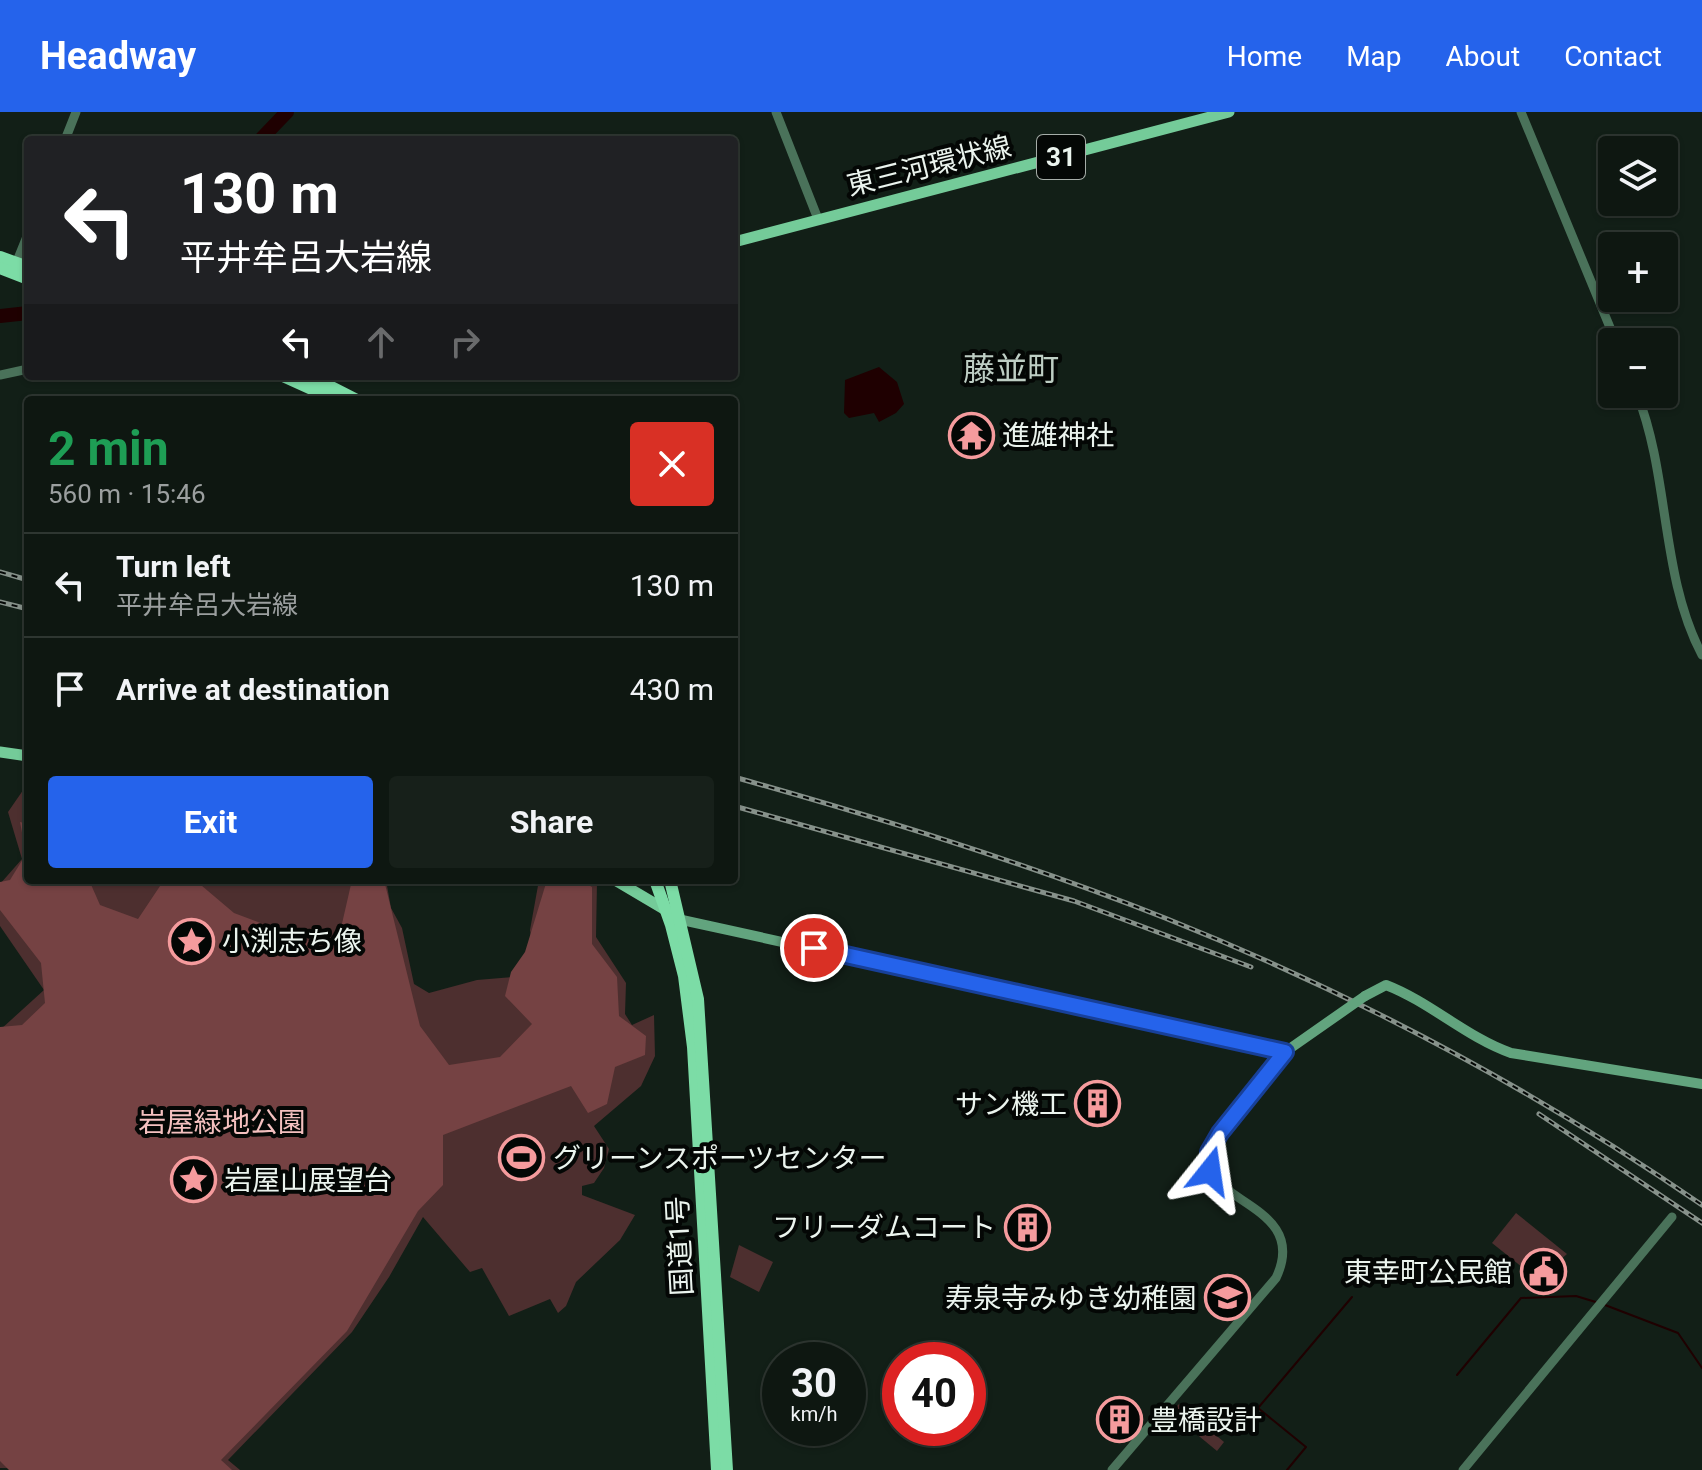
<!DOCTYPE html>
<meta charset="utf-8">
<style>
body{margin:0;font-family:Roboto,"Noto Sans JP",sans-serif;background:#17201a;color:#f1f3f6;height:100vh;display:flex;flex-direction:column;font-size:30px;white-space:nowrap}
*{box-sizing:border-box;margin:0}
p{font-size:26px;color:#9b9f9f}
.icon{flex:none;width:44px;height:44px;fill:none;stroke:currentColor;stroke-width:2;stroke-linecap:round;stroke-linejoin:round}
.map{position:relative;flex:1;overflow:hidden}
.sheet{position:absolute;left:24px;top:284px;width:714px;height:488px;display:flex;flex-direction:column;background:#0e1711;border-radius:8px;box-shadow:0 2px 6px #0004,0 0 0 2px #2e3631}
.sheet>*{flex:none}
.banner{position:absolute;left:24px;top:24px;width:714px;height:244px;border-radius:8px;box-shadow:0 2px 6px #0004,0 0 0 2px #2e3631;background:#202124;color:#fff;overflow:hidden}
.buttons{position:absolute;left:1598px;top:24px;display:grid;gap:16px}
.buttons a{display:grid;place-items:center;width:80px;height:80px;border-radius:8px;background:#0e1711;box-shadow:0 2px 6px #0004,0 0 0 2px #2e3631;font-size:40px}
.speed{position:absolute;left:762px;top:1230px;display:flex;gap:16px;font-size:40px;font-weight:700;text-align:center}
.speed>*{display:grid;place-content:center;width:104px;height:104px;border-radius:50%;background:#0e1711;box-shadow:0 2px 6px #0004,0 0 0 2px #2e3631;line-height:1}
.speed small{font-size:20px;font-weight:400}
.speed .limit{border:12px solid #d22;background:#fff;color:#111}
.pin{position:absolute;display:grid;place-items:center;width:68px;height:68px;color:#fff;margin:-34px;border:4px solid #fff;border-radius:50%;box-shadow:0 2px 8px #0007}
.me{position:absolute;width:88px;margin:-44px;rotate:15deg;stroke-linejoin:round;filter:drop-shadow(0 0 6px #0008)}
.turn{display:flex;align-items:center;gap:28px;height:168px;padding:0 24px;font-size:36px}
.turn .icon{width:104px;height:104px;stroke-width:2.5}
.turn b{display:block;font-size:56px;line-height:68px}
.lanes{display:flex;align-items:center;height:76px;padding:0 24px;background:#0003;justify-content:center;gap:40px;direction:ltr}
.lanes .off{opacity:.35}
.round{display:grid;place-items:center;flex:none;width:84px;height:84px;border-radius:8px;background:#17201a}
.overview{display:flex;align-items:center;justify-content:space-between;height:136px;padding:0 24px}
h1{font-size:48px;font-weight:700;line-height:60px;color:#1e9e55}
.button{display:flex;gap:16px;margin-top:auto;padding:16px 24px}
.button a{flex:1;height:92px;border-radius:8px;background:#2563eb;color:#fff;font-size:32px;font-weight:700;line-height:92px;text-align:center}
.button a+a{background:#17201a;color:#f1f3f6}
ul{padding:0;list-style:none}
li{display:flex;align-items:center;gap:24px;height:104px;padding:0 24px;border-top:2px solid #2e3631}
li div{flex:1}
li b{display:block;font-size:30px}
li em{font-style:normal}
header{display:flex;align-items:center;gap:48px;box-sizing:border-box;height:112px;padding:0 40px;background:#2563eb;color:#fff}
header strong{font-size:38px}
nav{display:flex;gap:44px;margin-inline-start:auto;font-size:28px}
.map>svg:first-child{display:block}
.green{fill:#4d2f2f}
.forest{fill:#754243}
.water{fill:#1f0001}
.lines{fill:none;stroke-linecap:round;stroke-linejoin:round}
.stream{stroke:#1f0001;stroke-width:2}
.river{stroke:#1f0001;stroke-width:14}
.tertiary{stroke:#4a725a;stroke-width:9}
.secondary{stroke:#62a47e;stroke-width:10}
.primary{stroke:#74cb99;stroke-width:11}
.trunk{stroke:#7cdca6;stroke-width:12}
.rail-casing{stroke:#86918a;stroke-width:5}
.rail{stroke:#040705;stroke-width:2;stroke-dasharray:6;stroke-linecap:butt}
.secondary-bridge{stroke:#62a47e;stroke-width:10}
.route-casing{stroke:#184099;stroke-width:20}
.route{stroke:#2563eb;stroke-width:14}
.labels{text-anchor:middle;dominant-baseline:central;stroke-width:8;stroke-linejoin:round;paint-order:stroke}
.shield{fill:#040705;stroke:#a6ada8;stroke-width:2}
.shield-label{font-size:26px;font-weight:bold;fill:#ebf4ee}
.street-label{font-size:28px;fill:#ebf4ee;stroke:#040705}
.poi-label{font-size:28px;fill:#ebf4ee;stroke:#040705;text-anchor:start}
.park-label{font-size:28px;fill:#f4c0bf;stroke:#040705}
.quarter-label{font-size:32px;fill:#becec4;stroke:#040705}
</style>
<header>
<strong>Headway</strong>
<nav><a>Home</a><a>Map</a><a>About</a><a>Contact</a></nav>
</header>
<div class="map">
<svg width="1702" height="1358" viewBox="0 0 1702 1358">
<rect width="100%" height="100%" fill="#121f17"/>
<g class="green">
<path d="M 28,671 L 28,768 L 386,768 L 391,796 L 402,816 L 414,872 L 429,881 L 477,868 L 513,865 L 533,841 L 530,818 L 539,768 L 597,770 L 596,825 L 626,871 L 625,902 L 632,913 L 654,903 L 655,944 L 641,974 L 594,1014 L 609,1037 L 604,1056 L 594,1071 L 582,1074 L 582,1083 L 635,1103 L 620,1128 L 576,1170 L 566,1194 L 558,1201 L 550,1187 L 509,1204 L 482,1156 L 470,1160 L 423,1105 L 389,1165 L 352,1220 L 228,1348 L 240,1358 L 0,1356 L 0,918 L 44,878 L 0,814 L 0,772 L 22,747 L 8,700 Z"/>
<path d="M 1516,1101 L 1567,1142 L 1559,1149 L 1527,1159 L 1492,1131 Z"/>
<path d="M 739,1133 L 773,1150 L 759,1180 L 730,1165 Z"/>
<path d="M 1179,1292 L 1224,1330 L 1217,1339 L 1171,1301 Z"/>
</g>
<path class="forest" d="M 20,710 L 28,712 L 28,768 L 89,768 L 100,793 L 138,807 L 164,768 L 195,768 L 234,801 L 322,834 L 341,816 L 352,768 L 384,768 L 420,914 L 449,953 L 500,945 L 532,912 L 505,884 L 511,860 L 525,840 L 547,768 L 581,768 L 592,775 L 592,832 L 617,865 L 619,904 L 646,924 L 645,943 L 615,955 L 607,992 L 588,1001 L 571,974 L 443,1023 L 443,1073 L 418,1099 L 347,1219 L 221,1348 L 232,1358 L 9,1358 L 0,1349 L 0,915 L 22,913 L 45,891 L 41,851 L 0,798 L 0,770 L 10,768 L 26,742 Z"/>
<path class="water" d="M 879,255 L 897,270 L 904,292 L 896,301 L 879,310 L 874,301 L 849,306 L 844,301 L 845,268 Z"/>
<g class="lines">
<g class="stream">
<path d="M 1605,1193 L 1678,1221 L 1702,1256"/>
<path d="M 1457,1263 L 1521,1186 L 1576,1184 L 1599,1191"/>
<path d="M 1287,1358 L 1306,1335 L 1258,1296 L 1352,1185"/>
</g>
<g class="river">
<path d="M 260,28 L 287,0"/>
<path d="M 0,204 L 28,201"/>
</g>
<g class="tertiary">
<path d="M 776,0 L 818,107"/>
<path d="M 1521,0 L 1616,230"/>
<path d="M 65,28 L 76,0"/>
<path d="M 15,154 L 28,122"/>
<path d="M 0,263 L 28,257"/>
<path d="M 1637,282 C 1670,365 1660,463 1702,543"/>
<path d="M 1112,1358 L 1276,1166 C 1312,1090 1192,1090 1210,1039 C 1219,1011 1266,964 1285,940"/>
<path d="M 1463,1358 L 1672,1105"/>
</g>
<g class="secondary">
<path d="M 682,808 L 1285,940"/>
<path d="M 1365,884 L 1386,873 C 1430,890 1466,925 1511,941 L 1702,972"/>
</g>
<g class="primary">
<path d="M 734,130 L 1229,0"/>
<path d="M 0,640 L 28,644"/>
<path d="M 615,768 L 669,800"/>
</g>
<g class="trunk">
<path d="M 0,145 L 28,155"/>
<path d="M 0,156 L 28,167"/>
<path d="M 283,264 L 336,288"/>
<path d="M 310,264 L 357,288"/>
<path d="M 655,768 L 671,813 L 684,864 L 693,935 L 717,1358"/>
<path d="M 670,768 L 698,887 L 727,1358"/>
</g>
<defs>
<g id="rail">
<path d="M 0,460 L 28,468"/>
<path d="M 0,490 L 28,497"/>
<path d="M 734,665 C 879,706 1024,750 1165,806 C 1353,881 1535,978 1702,1093"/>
<path d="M 734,694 L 1074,789 L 1251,855"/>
<path d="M 1539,1002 L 1702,1111"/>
</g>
</defs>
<use href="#rail" class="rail-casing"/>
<use href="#rail" class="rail"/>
<path class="secondary-bridge" d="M 1285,940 L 1365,884"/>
</g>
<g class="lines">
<defs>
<path id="route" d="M 814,836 L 1285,940 L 1220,1021 L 1209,1040 L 1210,1059"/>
</defs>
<use href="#route" class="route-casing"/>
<use href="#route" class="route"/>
</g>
<defs>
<symbol id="temple-ring" viewBox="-11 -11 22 22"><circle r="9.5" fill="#040705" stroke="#f59b9d" stroke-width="1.5"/><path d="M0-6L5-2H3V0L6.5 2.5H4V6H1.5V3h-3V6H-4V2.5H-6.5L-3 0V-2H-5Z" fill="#f59b9d"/></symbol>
<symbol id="sight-ring" viewBox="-11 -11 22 22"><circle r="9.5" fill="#040705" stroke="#f59b9d" stroke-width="1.5"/><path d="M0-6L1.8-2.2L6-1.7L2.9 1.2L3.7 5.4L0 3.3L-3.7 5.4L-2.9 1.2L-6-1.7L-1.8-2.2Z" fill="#f59b9d"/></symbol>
<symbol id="building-ring" viewBox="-11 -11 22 22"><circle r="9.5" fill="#040705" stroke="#f59b9d" stroke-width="1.5"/><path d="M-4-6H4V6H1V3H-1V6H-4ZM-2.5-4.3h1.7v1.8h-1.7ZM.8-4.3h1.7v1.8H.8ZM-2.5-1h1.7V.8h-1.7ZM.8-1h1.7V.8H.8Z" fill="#f59b9d"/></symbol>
<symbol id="stadium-ring" viewBox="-11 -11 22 22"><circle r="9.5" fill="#040705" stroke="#f59b9d" stroke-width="1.5"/><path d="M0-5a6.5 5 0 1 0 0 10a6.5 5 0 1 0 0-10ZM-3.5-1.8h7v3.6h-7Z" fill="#f59b9d"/></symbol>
<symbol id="civic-ring" viewBox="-11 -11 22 22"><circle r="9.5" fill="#040705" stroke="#f59b9d" stroke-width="1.5"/><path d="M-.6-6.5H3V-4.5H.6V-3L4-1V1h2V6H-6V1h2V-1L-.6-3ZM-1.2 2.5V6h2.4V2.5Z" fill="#f59b9d"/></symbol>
<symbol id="school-ring" viewBox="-11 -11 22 22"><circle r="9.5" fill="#040705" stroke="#f59b9d" stroke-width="1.5"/><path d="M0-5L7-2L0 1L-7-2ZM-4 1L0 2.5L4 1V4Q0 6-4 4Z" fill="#f59b9d"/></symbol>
</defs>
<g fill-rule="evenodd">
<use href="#temple-ring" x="946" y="298" width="51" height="51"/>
<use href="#sight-ring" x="166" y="804" width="51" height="51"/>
<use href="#building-ring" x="1072" y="966" width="51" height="51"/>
<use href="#stadium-ring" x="496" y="1020" width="51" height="51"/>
<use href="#sight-ring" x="168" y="1042" width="51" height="51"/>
<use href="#building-ring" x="1002" y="1090" width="51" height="51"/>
<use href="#civic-ring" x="1518" y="1134" width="51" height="51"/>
<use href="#school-ring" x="1202" y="1160" width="51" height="51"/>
<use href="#building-ring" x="1094" y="1282" width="51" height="51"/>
</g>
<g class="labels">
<rect class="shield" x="1037" y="23" width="48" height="44" rx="6"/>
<g class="shield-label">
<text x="1061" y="45">31</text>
</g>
<g class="street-label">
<text transform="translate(929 54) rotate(-14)">東三河環状線</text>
<text transform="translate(680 1134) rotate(-93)">国道1号</text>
</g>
<g class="poi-label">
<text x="1002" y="323">進雄神社</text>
<text x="222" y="829">小渕志ち像</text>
<text x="1067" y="992" text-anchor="end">サン機工</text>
<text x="553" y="1046">グリーンスポーツセンター</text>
<text x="224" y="1068">岩屋山展望台</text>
<text x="996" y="1115" text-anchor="end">フリーダムコート</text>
<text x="1512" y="1160" text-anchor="end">東幸町公民館</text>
<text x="1197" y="1186" text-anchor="end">寿泉寺みゆき幼稚園</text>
<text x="1150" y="1308">豊橋設計</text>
</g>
<g class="park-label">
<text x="222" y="1010">岩屋緑地公園</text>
</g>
<g class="quarter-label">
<text x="1011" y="257">藤並町</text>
</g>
</g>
</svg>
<div class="buttons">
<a><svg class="icon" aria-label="layers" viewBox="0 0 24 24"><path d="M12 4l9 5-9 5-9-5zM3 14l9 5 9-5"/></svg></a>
<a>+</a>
<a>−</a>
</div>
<div class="speed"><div>30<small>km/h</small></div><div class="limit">40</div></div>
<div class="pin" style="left:814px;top:836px;background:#d93025"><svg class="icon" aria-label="arrive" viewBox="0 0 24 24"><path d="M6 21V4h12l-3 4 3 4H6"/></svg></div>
<svg class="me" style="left:1210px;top:1059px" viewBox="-20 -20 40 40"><path d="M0-17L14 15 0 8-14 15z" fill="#2563eb" stroke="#fff" stroke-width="4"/></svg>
<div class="banner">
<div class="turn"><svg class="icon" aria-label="left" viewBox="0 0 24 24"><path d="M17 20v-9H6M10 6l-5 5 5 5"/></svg><div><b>130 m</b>平井牟呂大岩線</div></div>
<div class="lanes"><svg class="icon" aria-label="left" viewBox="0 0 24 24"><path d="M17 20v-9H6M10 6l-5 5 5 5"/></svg><svg class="icon off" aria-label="ahead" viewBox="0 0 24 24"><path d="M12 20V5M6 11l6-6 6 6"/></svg><svg class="icon off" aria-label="right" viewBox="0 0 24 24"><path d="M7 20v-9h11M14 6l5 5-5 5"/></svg></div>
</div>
<section class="sheet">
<div class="overview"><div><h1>2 min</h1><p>560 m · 15:46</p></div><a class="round" style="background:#d93025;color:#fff"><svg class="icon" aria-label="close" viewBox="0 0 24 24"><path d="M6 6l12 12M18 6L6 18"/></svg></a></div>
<ul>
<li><svg class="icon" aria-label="left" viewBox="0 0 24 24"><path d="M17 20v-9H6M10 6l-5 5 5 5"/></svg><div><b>Turn left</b><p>平井牟呂大岩線</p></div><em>130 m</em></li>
<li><svg class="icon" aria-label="arrive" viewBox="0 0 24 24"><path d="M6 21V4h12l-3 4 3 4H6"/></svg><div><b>Arrive at destination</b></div><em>430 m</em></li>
</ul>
<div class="button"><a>Exit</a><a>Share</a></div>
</section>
</div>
